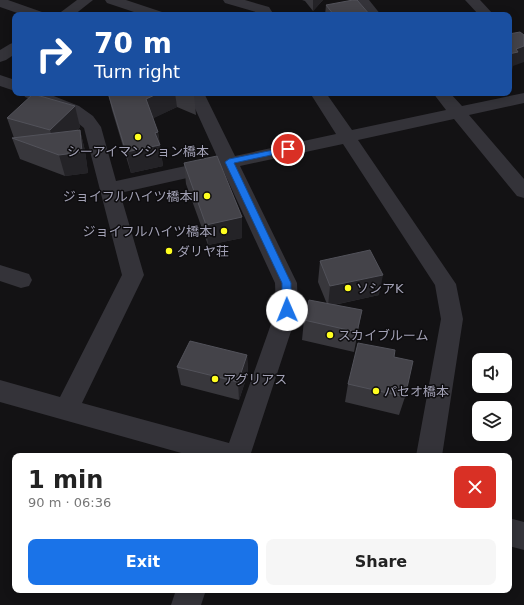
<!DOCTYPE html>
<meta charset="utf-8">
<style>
body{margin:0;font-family:"DejaVu Sans","Noto Sans JP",sans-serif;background:#f6f6f6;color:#222;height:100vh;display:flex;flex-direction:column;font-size:15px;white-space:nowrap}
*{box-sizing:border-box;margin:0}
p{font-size:13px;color:#767676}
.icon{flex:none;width:22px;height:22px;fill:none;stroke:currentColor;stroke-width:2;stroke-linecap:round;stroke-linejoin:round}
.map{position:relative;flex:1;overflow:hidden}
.side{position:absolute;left:12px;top:453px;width:500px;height:140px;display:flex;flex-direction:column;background:#fff;border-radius:8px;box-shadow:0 2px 10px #0003}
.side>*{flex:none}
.top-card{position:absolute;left:12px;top:12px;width:500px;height:84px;border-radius:8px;box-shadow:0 2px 10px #0003;background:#1a4fa0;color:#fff;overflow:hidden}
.buttons{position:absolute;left:472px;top:353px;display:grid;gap:8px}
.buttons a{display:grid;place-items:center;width:40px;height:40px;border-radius:8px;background:#fff;box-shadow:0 2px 10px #0003;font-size:20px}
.pin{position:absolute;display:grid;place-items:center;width:34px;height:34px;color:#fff;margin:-17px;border:2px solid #fff;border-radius:50%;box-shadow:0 1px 4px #0007}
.me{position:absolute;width:44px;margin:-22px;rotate:359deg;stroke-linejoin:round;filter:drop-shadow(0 0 3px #0008)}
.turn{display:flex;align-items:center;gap:14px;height:84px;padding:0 16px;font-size:18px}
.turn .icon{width:52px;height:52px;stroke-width:2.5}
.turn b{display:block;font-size:28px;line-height:34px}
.round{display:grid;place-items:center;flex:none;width:42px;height:42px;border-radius:8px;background:#f6f6f6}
.overview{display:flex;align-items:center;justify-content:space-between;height:68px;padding:0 16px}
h1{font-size:24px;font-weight:600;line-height:30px}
.button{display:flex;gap:8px;margin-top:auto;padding:8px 16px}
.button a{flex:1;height:46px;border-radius:8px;background:#1a73e8;color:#fff;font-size:16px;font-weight:600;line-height:46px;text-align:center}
.button a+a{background:#f6f6f6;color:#222}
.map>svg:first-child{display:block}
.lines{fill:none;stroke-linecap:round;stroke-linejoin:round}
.street{fill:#343339;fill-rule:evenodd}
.wall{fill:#38373c}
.shaded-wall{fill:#242327}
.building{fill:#444349;stroke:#52525a}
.route{fill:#1a73e8;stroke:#114b97}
.poi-dot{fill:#ffff1f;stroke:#0e0d0f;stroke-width:1.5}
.labels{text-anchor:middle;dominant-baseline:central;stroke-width:3;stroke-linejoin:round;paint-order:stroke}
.poi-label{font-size:13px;fill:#a3a2b6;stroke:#0e0d0f;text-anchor:start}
</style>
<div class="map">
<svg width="524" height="605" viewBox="0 0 524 605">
<rect width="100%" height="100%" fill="#131214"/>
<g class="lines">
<g class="street">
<path d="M 0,0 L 8,0 L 42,12 L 44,15 L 23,15 L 0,7 Z"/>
<path d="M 77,0 L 93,0 L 74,15 L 57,15 Z"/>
<path d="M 105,0 L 126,0 L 162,12 L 164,15 L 143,15 L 107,3 Z"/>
<path d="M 223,0 L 245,0 L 269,7 L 274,15 L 260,15 L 259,13 L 225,3 Z"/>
<path d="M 354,0 L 369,0 L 381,15 L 366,15 Z"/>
<path d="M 465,0 L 480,0 L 494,15 L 479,15 Z"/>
<path d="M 15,42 L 15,54 L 6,60 L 0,62 L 0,50 L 10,44 Z"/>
<path d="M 0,75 L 15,80 L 15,91 L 0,86 Z"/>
<path d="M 23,93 L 46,93 L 79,106 L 93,116 L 101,127 L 116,181 L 218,159 L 188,93 L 204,93 L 235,156 L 336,134 L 310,93 L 326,93 L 352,130 L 446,110 L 433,93 L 450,93 L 462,106 L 524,93 L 524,103 L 469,115 L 524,179 L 524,198 L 517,196 L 454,119 L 358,140 L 456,284 L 463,319 L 442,456 L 416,456 L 441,319 L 435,285 L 343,144 L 240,166 L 297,283 L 298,310 L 250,456 L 192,456 L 0,402 L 0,380 L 60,397 L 122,275 L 84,128 L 67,114 L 25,97 ZM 223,170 L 275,283 L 276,310 L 229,443 L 82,403 L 144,275 L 120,193 Z"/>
<path d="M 0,265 L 29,274 L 32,280 L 29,286 L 21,288 L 0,281 Z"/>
<path d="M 509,518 L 524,522 L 524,550 L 509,546 Z"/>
<path d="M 176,590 L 206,590 L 201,605 L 171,605 Z"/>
</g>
</g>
<g class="wall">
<path d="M 302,0 L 323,0 L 313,11 L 305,1 Z"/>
<path d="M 326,5 L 370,15 L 325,15 Z"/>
<path d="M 108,93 L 194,93 L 196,115 L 177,107 L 153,118 L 158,132 L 163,166 L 131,173 L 112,110 Z"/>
<path d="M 75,106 L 80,127 L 77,130 L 80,130 L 85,151 L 88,173 L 65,176 L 20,159 L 12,138 L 14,138 L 7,118 Z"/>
<path d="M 184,163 L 242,217 L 242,238 L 208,245 L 186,184 Z"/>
<path d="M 320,261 L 379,295 L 334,305 L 362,310 L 354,352 L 302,340 L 304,320 L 327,304 L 318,282 Z"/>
<path d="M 247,355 L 248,373 L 239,400 L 181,385 L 177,367 Z"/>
<path d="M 394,357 L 405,397 L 399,415 L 345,402 L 348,384 Z"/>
<path d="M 123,590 L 135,590 L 134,593 Z"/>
</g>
<g class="shaded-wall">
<path d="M 313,0 L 323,0 L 313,11 Z"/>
<path d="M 524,46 L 524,62 L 513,66 L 512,71 L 509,71 L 509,54 L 516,49 Z"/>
<path d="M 159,93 L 175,93 L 177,107 L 150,120 L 146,99 Z"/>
<path d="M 75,106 L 80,127 L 56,151 L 50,130 Z"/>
<path d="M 80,130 L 85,151 L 88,173 L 65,176 L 59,155 Z"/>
<path d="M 158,132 L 163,166 L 131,173 L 126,152 L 155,133 Z"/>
<path d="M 242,217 L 242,238 L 208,245 L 206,225 Z"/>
<path d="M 383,275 L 379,295 L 328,306 L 330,286 Z"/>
<path d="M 247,355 L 248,373 L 239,400 L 238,382 Z"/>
</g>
<g class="building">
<path d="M 353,0 L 357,0 L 370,15 L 334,15 L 326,5 Z"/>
<path d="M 520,32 L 524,35 L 524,46 L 516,49 L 518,52 L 509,54 L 509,34 Z"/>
<path d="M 108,93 L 159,93 L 146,99 L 158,132 L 155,133 L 160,145 L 126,152 Z"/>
<path d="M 33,94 L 75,106 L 50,130 L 7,118 Z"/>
<path d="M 80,130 L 82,152 L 59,155 L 12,138 Z"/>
<path d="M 217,156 L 242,217 L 206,225 L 184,163 Z"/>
<path d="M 370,250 L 383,275 L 330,286 L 320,261 Z"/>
<path d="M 309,300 L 362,310 L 357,332 L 304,320 Z"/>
<path d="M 190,341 L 247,355 L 238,382 L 177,367 Z"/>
<path d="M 358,343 L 395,350 L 394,357 L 413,361 L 405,397 L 348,384 Z"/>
</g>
<path class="route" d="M 288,147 L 291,149 L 290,151 L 234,163 L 291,283 L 291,310 L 287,314 L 282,310 L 282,283 L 225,162 L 229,159 Z"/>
<g class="poi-dot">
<circle cx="138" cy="137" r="4"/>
<circle cx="207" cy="196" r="4"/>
<circle cx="224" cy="231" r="4"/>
<circle cx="169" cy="251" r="4"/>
<circle cx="348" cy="288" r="4"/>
<circle cx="330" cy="335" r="4"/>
<circle cx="215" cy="379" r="4"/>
<circle cx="376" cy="391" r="4"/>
</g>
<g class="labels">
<g class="poi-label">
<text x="138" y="151" text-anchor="middle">シーアイマンション橋本</text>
<text x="199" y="196" text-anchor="end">ジョイフルハイツ橋本Ⅱ</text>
<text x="216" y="231" text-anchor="end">ジョイフルハイツ橋本Ⅰ</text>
<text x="177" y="251">ダリヤ荘</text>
<text x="356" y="288">ソシアK</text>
<text x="338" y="335">スカイブルーム</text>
<text x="223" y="379">アグリアス</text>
<text x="384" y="391">パセオ橋本</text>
</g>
</g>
</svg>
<div class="buttons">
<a><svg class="icon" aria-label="sound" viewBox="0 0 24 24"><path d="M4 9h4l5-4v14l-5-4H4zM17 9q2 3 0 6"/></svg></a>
<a><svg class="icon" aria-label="layers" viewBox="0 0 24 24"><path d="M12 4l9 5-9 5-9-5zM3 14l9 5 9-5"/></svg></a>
</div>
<div class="pin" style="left:288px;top:149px;background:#d93025"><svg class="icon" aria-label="arrive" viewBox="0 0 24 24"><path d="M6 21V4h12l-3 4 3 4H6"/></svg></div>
<svg class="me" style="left:287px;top:310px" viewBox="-20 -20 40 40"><circle r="19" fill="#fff"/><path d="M0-13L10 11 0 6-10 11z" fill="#1a73e8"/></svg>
<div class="top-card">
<div class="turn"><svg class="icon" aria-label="right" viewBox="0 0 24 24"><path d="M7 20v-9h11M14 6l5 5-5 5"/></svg><div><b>70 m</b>Turn right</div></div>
</div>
<section class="side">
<div class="overview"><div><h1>1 min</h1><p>90 m · 06:36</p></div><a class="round" style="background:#d93025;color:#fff"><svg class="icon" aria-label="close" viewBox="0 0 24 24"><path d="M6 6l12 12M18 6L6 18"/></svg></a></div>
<div class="button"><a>Exit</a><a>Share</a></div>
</section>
</div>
